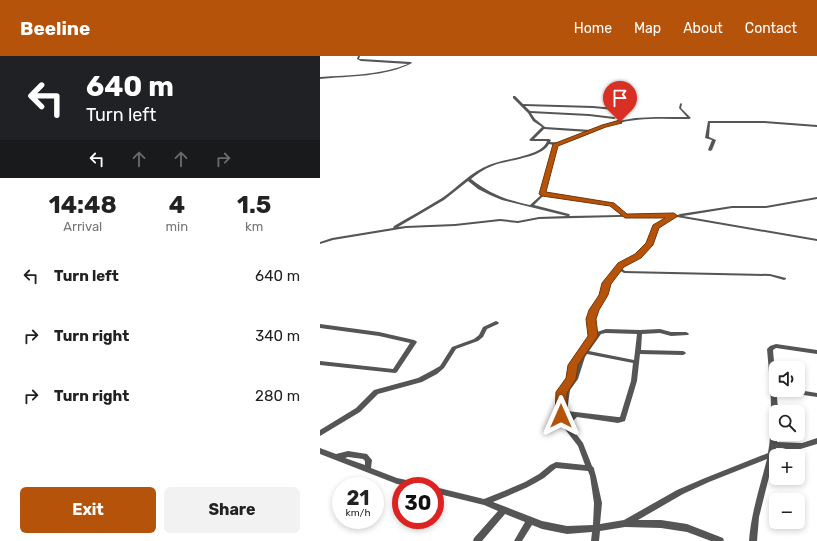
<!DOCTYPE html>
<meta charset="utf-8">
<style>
body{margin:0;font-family:Rubik,sans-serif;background:#f2f2f2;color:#222;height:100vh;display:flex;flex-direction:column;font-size:15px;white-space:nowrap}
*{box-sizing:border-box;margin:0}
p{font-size:13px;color:#767676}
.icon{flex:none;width:22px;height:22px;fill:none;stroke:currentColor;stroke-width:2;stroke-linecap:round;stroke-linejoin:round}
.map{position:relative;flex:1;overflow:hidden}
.sheet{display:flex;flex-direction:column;background:#fff;width:320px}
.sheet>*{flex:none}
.hud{background:#202124;color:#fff;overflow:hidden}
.controls{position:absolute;left:449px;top:305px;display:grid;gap:8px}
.controls a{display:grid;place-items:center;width:36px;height:36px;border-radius:6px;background:#fff;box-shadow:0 2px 6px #0003;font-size:20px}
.speed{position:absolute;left:12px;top:421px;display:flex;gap:8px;font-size:20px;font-weight:700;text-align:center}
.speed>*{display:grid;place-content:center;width:52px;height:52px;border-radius:50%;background:#fff;box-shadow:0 2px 6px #0003;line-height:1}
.speed small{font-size:10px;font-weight:400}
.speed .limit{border:6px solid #d22;background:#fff;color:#111}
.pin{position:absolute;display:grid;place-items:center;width:34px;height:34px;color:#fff;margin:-41px -17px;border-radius:50% 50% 50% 0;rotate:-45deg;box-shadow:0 0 4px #0007}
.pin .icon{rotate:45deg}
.me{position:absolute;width:44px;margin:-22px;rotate:0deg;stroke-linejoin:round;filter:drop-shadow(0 0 3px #0008)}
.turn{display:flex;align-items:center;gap:14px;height:84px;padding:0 20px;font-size:18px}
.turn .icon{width:52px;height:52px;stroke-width:2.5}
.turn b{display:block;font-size:28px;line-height:34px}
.lanes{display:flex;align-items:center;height:38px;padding:0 20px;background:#0003;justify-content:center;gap:20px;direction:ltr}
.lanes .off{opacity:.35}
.eta{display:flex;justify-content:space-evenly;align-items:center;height:68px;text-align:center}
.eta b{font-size:24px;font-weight:700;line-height:28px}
.action{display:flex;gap:8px;margin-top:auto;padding:8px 20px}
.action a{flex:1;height:46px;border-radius:6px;background:#b45309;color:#fff;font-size:16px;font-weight:700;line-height:46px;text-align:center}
.action a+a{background:#f2f2f2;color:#222}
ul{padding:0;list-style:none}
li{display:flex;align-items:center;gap:12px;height:60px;padding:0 20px}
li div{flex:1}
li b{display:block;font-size:15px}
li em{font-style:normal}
header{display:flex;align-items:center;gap:24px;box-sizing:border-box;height:56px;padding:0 20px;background:#b45309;color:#fff}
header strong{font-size:19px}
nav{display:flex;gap:22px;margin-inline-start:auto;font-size:14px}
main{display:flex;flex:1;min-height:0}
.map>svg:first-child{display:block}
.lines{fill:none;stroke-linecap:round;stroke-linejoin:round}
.minor{fill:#555;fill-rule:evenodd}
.route{fill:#b45309;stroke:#753606}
</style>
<header>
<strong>Beeline</strong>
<nav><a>Home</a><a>Map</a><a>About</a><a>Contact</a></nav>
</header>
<main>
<section class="sheet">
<div class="hud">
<div class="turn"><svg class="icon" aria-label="left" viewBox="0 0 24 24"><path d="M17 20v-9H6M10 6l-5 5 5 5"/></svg><div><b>640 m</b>Turn left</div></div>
<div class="lanes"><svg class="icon" aria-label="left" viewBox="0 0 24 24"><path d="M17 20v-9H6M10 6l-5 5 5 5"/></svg><svg class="icon off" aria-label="ahead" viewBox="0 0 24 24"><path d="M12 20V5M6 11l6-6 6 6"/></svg><svg class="icon off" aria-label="ahead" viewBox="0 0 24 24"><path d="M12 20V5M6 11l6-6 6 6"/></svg><svg class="icon off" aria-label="right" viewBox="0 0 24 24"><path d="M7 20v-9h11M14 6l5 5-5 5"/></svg></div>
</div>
<div class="eta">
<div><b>14:48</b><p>Arrival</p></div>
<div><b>4</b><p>min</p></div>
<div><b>1.5</b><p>km</p></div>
</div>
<ul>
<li><svg class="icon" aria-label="left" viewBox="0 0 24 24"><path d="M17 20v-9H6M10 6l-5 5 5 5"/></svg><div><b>Turn left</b></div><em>640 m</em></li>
<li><svg class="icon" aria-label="right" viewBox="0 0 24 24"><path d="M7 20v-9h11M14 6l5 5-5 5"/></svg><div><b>Turn right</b></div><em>340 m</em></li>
<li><svg class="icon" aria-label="right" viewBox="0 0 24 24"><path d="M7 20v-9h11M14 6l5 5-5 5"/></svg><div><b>Turn right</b></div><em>280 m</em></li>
</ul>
<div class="action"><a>Exit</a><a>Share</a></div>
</section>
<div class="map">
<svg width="497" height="485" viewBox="0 0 497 485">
<rect width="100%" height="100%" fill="#fff"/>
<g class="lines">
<g class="minor">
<path d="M 38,0 L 40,0 L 39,3 L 41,3 L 91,6 L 92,7 C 66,21 29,20 0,23 L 0,21 C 30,19 60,19 88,8 L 41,5 L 37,3 Z"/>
<path d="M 193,40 L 195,40 L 203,48 L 273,50 L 305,53 L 306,54 L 305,55 L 273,52 L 205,50 L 210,55 L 269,58 L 294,61 L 296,62 L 294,63 L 269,60 L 211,57 L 215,63 L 225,71 L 271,74 L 293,66 L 315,62 L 336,61 L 367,61 L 359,52 L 360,48 L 361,47 L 362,48 L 361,52 L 371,62 L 369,63 C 344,63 319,61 295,68 C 275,73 257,86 236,88 L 237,89 L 225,137 L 293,147 L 306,159 L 334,158 L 358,159 L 360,158 L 412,150 L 446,150 L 497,141 L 497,143 L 446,152 L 412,152 L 363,160 L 497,183 L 497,185 L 357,161 L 355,161 L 338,172 L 332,188 L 320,201 L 303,210 L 301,212 L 305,215 L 450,218 L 466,222 L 466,223 L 464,224 L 450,220 L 304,217 L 299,214 L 289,227 L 285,239 L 277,254 L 274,263 L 275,278 L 277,276 L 286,273 L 320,274 L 340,273 L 351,276 L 366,276 L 368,277 L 369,278 L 368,279 L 351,280 L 340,277 L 322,278 L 321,294 L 363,295 L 365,296 L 366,297 L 365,298 L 363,299 L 320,298 L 317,325 L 305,365 L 298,367 L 257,361 L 253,365 L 251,371 L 263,387 L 272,410 L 274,412 L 274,413 L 276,420 L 282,447 L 280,468 L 304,464 L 357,434 L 385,422 L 448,397 C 454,363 450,328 447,293 L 450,290 L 456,288 L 497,294 L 497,298 L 456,292 L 453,294 L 458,353 L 458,356 L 456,356 L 456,378 L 457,378 L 457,386 L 482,387 L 497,382 L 497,388 L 454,401 L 439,461 L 437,485 L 429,485 C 431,457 440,431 447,403 L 389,426 L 363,438 L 318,464 L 341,464 L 367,468 L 403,482 L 404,485 L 391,485 L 367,476 L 341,472 L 305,471 L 280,475 L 279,485 L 271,485 L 272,476 L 247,478 L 222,473 L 212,469 L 202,485 L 194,485 L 205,466 L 185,458 L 162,485 L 153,485 L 154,482 L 178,455 L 164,449 L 115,437 L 115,431 L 164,443 L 184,435 L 205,426 L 219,418 L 230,409 L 236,406 L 265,409 L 258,390 L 241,368 L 238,357 L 239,356 L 238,350 L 239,337 L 248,323 L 250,309 L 270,280 L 268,263 L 271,254 L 281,239 L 285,227 L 299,208 L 316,199 L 328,188 L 335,170 L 350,161 L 334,160 L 219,163 L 198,167 L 180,165 L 135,170 L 86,172 L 13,184 L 0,188 L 0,186 L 12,182 L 73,172 L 74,170 C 89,161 106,152 122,142 C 138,131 151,116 169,109 C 184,102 222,101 227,85 L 211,85 L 209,84 L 222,71 L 213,65 L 208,57 L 193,42 ZM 224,73 L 268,76 C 256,81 243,88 230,86 L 231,84 L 229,83 L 214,83 ZM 229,88 L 234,89 L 220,140 L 210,149 C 186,144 170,138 151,123 C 157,118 164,113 172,110 C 186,104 222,102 229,88 ZM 148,125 L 158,133 L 170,139 L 182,144 L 247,160 L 219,161 L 198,165 L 180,163 L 135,168 L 86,170 L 78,171 L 124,144 ZM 224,139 L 291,149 L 301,159 L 249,160 L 250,159 L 249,158 L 214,149 ZM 286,277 L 317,278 L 314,304 L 269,295 L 281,278 ZM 267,298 L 313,307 L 311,325 L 300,361 L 298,361 L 247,355 L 250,334 L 258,323 L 265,301 ZM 245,360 L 250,361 L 248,362 L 246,366 ZM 456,392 L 466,392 L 455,395 ZM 236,412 L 268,415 L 270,420 L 274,447 L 273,469 L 247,470 L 222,465 L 173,446 C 190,439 208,432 224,422 C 228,419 232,415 236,412 Z"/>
<path d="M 388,65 L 444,65 L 497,69 L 497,71 L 444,67 L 390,67 L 389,81 L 396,84 L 392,94 L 390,95 L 388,94 L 392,84 L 385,82 Z"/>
<path d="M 176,265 L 178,266 L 179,267 L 178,268 L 167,273 L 163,281 L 158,285 L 136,293 L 124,312 L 117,318 L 102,326 L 58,338 L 40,356 L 0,380 L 0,374 L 36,352 L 54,334 L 98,322 L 113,314 L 120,310 L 132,291 L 154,283 L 159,279 L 163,271 Z"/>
<path d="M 0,268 L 59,276 L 94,284 L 96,285 L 97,286 L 77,316 L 75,317 L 0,309 L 0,305 L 73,313 L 90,287 L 59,280 L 0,272 Z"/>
<path d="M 461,334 L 478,334 L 497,337 L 497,341 L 464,336 L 462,336 Z"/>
<path d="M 0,392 L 16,398 L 28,395 L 47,398 L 52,404 L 51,412 L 77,422 L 100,427 L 102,428 L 104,430 L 86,430 L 77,428 L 0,398 ZM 28,401 L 43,403 L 45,405 L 45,409 L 25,402 Z"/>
</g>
</g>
<path class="route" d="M 300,64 L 302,67 L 286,71 L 238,90 L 226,136 L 294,147 L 307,158 L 354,157 L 358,160 L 339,172 L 333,189 L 321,202 L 304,211 L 291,228 L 288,239 L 279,254 L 276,263 L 278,280 L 258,309 L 256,323 L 247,337 L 247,360 L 245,363 L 237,363 L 235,360 L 236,336 L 246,322 L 248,309 L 268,280 L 266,263 L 269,254 L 279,239 L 282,227 L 298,207 L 315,198 L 326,187 L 333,169 L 345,162 L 305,162 L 290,150 L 222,140 L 219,138 L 233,88 L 282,69 Z"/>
</svg>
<div class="controls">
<a><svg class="icon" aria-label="sound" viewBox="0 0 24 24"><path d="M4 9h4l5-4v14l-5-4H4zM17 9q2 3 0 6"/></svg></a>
<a><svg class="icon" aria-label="search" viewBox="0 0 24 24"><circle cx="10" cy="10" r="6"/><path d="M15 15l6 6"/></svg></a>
<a>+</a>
<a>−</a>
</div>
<div class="speed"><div>21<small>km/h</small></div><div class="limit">30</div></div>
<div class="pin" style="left:300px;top:66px;background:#d93025"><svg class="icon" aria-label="arrive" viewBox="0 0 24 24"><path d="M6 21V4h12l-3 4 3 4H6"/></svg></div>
<svg class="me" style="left:241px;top:360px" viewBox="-20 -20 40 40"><path d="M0-17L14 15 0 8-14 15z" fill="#b45309" stroke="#fff" stroke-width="4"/></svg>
</div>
</main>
